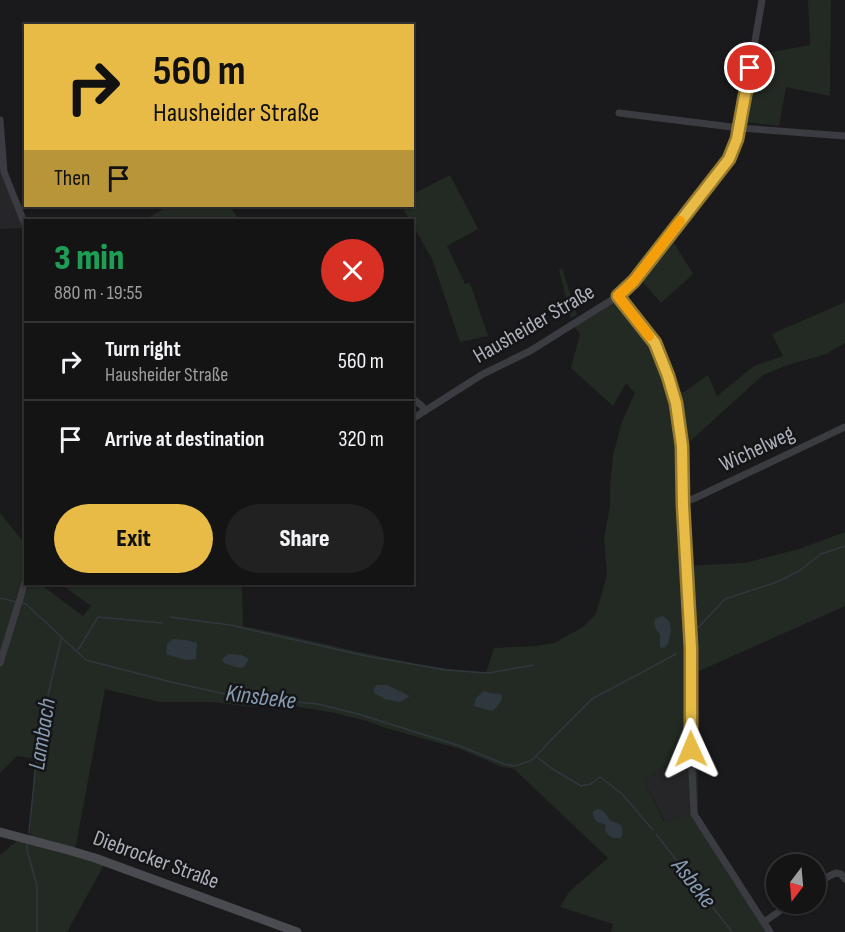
<!DOCTYPE html>
<meta charset="utf-8">
<style>
body{margin:0;font-family:"Sofia Sans Condensed",sans-serif;background:#212122;color:#f1f3f6;height:100vh;display:flex;flex-direction:column;font-size:22px;white-space:nowrap}
*{box-sizing:border-box;margin:0}
p{font-size:20px;color:#9d9ea0}
.icon{flex:none;width:33px;height:33px;fill:none;stroke:currentColor;stroke-width:2;stroke-linecap:round;stroke-linejoin:round}
.map{position:relative;flex:1;overflow:hidden}
.panel{position:absolute;left:24px;top:219px;width:390px;height:366px;display:flex;flex-direction:column;background:#141415;border-radius:0px;box-shadow:0 2px 4px #0004,0 0 0 2px #333334}
.panel>*{flex:none}
.banner{position:absolute;left:24px;top:24px;width:390px;height:183px;border-radius:0px;box-shadow:0 2px 4px #0004,0 0 0 2px #333334;background:#e7bb46;color:#111;overflow:hidden}
.needle{width:39px;rotate:196deg}
.tools{position:absolute;left:766px;top:854px;display:grid;gap:12px}
.tools a{display:grid;place-items:center;width:60px;height:60px;border-radius:50%;background:#141415;box-shadow:0 2px 4px #0004,0 0 0 2px #333334;font-size:30px}
.pin{position:absolute;display:grid;place-items:center;width:51px;height:51px;color:#fff;margin:-26px;border:3px solid #fff;border-radius:50%;box-shadow:0 2px 6px #0007}
.me{position:absolute;width:66px;margin:-33px;rotate:359deg;stroke-linejoin:round;filter:drop-shadow(0 0 4px #0008)}
.turn{display:flex;align-items:center;gap:21px;height:126px;padding:0 30px;font-size:27px}
.turn .icon{width:78px;height:78px;stroke-width:2.5}
.turn b{display:block;font-size:42px;line-height:51px}
.then{display:flex;align-items:center;height:57px;padding:0 30px;background:#0003;gap:12px;font-size:22px}
.round{display:grid;place-items:center;flex:none;width:63px;height:63px;border-radius:32px;background:#212122}
.head{display:flex;align-items:center;justify-content:space-between;height:102px;padding:0 30px}
h1{font-size:36px;font-weight:800;line-height:45px;color:#1e9e55}
.primary-button{display:flex;gap:12px;margin-top:auto;padding:12px 30px}
.primary-button a{flex:1;height:69px;border-radius:36px;background:#e7bb46;color:#111;font-size:24px;font-weight:800;line-height:69px;text-align:center}
.primary-button a+a{background:#212122;color:#f1f3f6}
ul{padding:0;list-style:none}
li{display:flex;align-items:center;gap:18px;height:78px;padding:0 30px;border-top:2px solid #333334}
li div{flex:1}
li b{display:block;font-size:22px}
li em{font-style:normal}
.map>svg:first-child{display:block}
.built{fill:#262629}
.green{fill:#222a23;fill-rule:evenodd}
.water{fill:#30383f}
.lines{fill:none;stroke-linecap:round;stroke-linejoin:round}
.stream{stroke:#30383f;stroke-width:1.5}
.street{stroke:#3b3c41;stroke-width:7}
.secondary{stroke:#494b51;stroke-width:9}
.route-casing{stroke:#967a2e;stroke-width:15}
.route{stroke:#e7bb46;stroke-width:10}
.slow{stroke:#f59e0b;stroke-width:10}
.labels{text-anchor:middle;dominant-baseline:central;stroke-width:5;stroke-linejoin:round;paint-order:stroke}
.street-label{font-size:22px;fill:#adb1bb;stroke:#151517}
.water-label{font-size:24px;font-style:italic;fill:#879cb3;stroke:#151517}
</style>
<div class="map">
<svg width="845" height="932" viewBox="0 0 845 932">
<rect width="100%" height="100%" fill="#1a1a1c"/>
<g class="built">
<path d="M 0,152 L 24,228 L 0,229 Z"/>
<path d="M 686,752 L 690,814 L 665,822 L 644,781 Z"/>
</g>
<g class="green">
<path d="M 808,0 L 831,0 L 830,96 L 786,87 L 779,126 L 745,122 L 757,49 L 761,50 L 758,67 L 775,71 L 772,52 L 810,45 Z"/>
<path d="M 450,175 L 478,229 L 447,246 L 465,284 L 470,283 L 488,336 L 460,342 L 432,259 L 413,225 L 412,220 L 410,220 L 401,206 L 412,206 L 413,194 Z"/>
<path d="M 169,206 L 229,206 L 240,220 L 144,220 Z"/>
<path d="M 674,243 L 693,274 L 661,303 L 642,281 Z"/>
<path d="M 562,268 L 577,315 L 571,318 L 559,270 Z"/>
<path d="M 617,298 L 654,346 L 679,403 L 677,392 L 684,392 L 708,375 L 717,396 L 754,366 L 783,356 L 772,334 L 845,302 L 845,343 L 826,354 L 788,365 L 763,375 L 687,444 L 683,501 L 688,566 L 745,563 L 799,549 L 845,532 L 845,606 L 697,672 L 698,812 L 696,815 L 768,932 L 611,932 L 613,924 L 560,907 L 569,892 L 608,858 L 514,769 L 502,767 L 460,749 L 386,728 L 363,720 L 330,712 L 292,706 L 252,707 L 213,702 L 159,702 L 105,689 L 76,845 L 72,854 L 104,865 L 67,932 L 0,932 L 0,855 L 17,841 L 30,842 L 34,769 L 37,759 L 17,756 L 0,773 L 0,513 L 25,544 L 25,570 L 15,601 L 21,603 L 30,584 L 40,584 L 83,616 L 91,606 L 61,584 L 242,584 L 243,626 C 324,642 403,666 486,673 L 494,648 L 536,646 L 554,643 L 583,627 L 596,614 L 607,575 L 604,539 L 610,506 L 610,487 L 613,455 L 622,422 L 635,393 L 626,383 L 613,406 L 571,368 L 580,334 L 574,326 ZM 685,752 L 690,814 L 664,822 L 644,781 Z"/>
</g>
<g class="water">
<path d="M 662,616 C 674,620 671,635 668,644 L 664,648 L 660,647 L 660,634 C 656,630 653,625 655,619 Z"/>
<path d="M 173,639 L 186,640 L 197,643 L 196,659 L 186,660 L 168,655 L 166,653 L 167,644 Z"/>
<path d="M 229,654 L 241,655 L 249,659 L 244,667 L 239,668 L 224,663 L 222,659 L 224,657 Z"/>
<path d="M 377,685 L 387,685 L 410,696 L 400,702 L 385,699 L 374,693 L 374,688 Z"/>
<path d="M 484,691 L 490,693 L 501,694 L 502,699 L 499,704 L 493,711 L 474,706 L 476,698 Z"/>
<path d="M 597,809 C 604,810 607,814 610,821 C 621,823 625,827 621,838 C 613,839 610,837 605,831 L 606,825 C 598,822 593,822 593,812 Z"/>
</g>
<g class="lines">
<g class="stream">
<path d="M 0,598 L 17,602"/>
<path d="M 21,603 L 26,604 L 86,660 L 171,682 L 234,696 L 318,704 L 358,714 L 460,746 L 504,764 L 514,766 L 530,761 L 536,756 L 553,738 L 592,699 L 676,654"/>
<path d="M 170,617 L 230,625 L 366,656 L 446,670 L 488,673 L 534,665"/>
<path d="M 693,633 L 725,599 L 777,582 L 799,571 L 821,554 L 845,546"/>
<path d="M 78,650 L 98,617 L 162,623"/>
<path d="M 537,757 L 551,768 L 581,786 L 591,784 L 600,777 L 622,794 L 653,830"/>
<path d="M 29,833 L 39,734 L 61,639"/>
<path d="M 656,834 L 732,932"/>
<path d="M 27,845 L 27,850 L 37,886 L 37,932"/>
</g>
<g class="street">
<path d="M 619,113 L 740,128 L 845,136"/>
<path d="M 0,120 L 4,172 L 26,227"/>
<path d="M 618,296 L 655,343 L 668,376 L 676,403 L 682,446 L 683,505 L 691,648 L 691,749 L 694,814 L 770,932"/>
<path d="M 412,398 L 422,406 L 425,411"/>
<path d="M 412,419 L 483,374 L 530,351 L 618,296 L 634,281 L 729,159 L 735,147 L 740,128 L 762,0"/>
<path d="M 683,501 L 693,499 L 845,427"/>
<path d="M 0,663 L 26,579"/>
<path d="M 816,885 L 829,876 L 836,873 L 841,874 L 845,879"/>
<path d="M 764,922 L 791,903"/>
</g>
<path class="secondary" d="M 0,832 L 68,850 L 95,858 L 297,932"/>
</g>
<g class="lines">
<defs>
<path id="route" d="M 691,749 L 691,648 L 683,505 L 682,446 L 676,403 L 668,376 L 655,343 L 618,296 L 634,281 L 729,159 L 737,139 L 750,68"/>
</defs>
<use href="#route" class="route-casing"/>
<use href="#route" class="route"/>
<path class="slow" d="M 649,336 L 618,296 L 634,281 L 680,221"/>
</g>
<g class="labels">
<g class="street-label">
<text transform="translate(534 324) rotate(-30)">Hausheider Straße</text>
<text transform="translate(757 449) rotate(-25)">Wichelweg</text>
<text transform="translate(156 860) rotate(20)">Diebrocker Straße</text>
</g>
<g class="water-label">
<text transform="translate(261 697) rotate(7)">Kinsbeke</text>
<text transform="translate(42 734) rotate(-81)">Lambach</text>
<text transform="translate(694 883) rotate(52)">Asbeke</text>
</g>
</g>
</svg>
<div class="tools">
<a><svg class="needle" viewBox="-14 -14 28 28"><path d="M0-13l5 13h-10z" fill="#e53935"/><path d="M0 13l5-13h-10z" fill="#9d9ea0"/></svg></a>
</div>
<div class="pin" style="left:750px;top:68px;background:#d93025"><svg class="icon" aria-label="arrive" viewBox="0 0 24 24"><path d="M6 21V4h12l-3 4 3 4H6"/></svg></div>
<svg class="me" style="left:691px;top:749px" viewBox="-20 -20 40 40"><path d="M0-17L14 15 0 8-14 15z" fill="#e7bb46" stroke="#fff" stroke-width="4"/></svg>
<div class="banner">
<div class="turn"><svg class="icon" aria-label="right" viewBox="0 0 24 24"><path d="M7 20v-9h11M14 6l5 5-5 5"/></svg><div><b>560 m</b>Hausheider Straße</div></div>
<div class="then">Then<svg class="icon" aria-label="arrive" viewBox="0 0 24 24"><path d="M6 21V4h12l-3 4 3 4H6"/></svg></div>
</div>
<section class="panel">
<div class="head"><div><h1>3 min</h1><p>880 m · 19:55</p></div><a class="round" style="background:#d93025;color:#fff"><svg class="icon" aria-label="close" viewBox="0 0 24 24"><path d="M6 6l12 12M18 6L6 18"/></svg></a></div>
<ul>
<li><svg class="icon" aria-label="right" viewBox="0 0 24 24"><path d="M7 20v-9h11M14 6l5 5-5 5"/></svg><div><b>Turn right</b><p>Hausheider Straße</p></div><em>560 m</em></li>
<li><svg class="icon" aria-label="arrive" viewBox="0 0 24 24"><path d="M6 21V4h12l-3 4 3 4H6"/></svg><div><b>Arrive at destination</b></div><em>320 m</em></li>
</ul>
<div class="primary-button"><a>Exit</a><a>Share</a></div>
</section>
</div>
